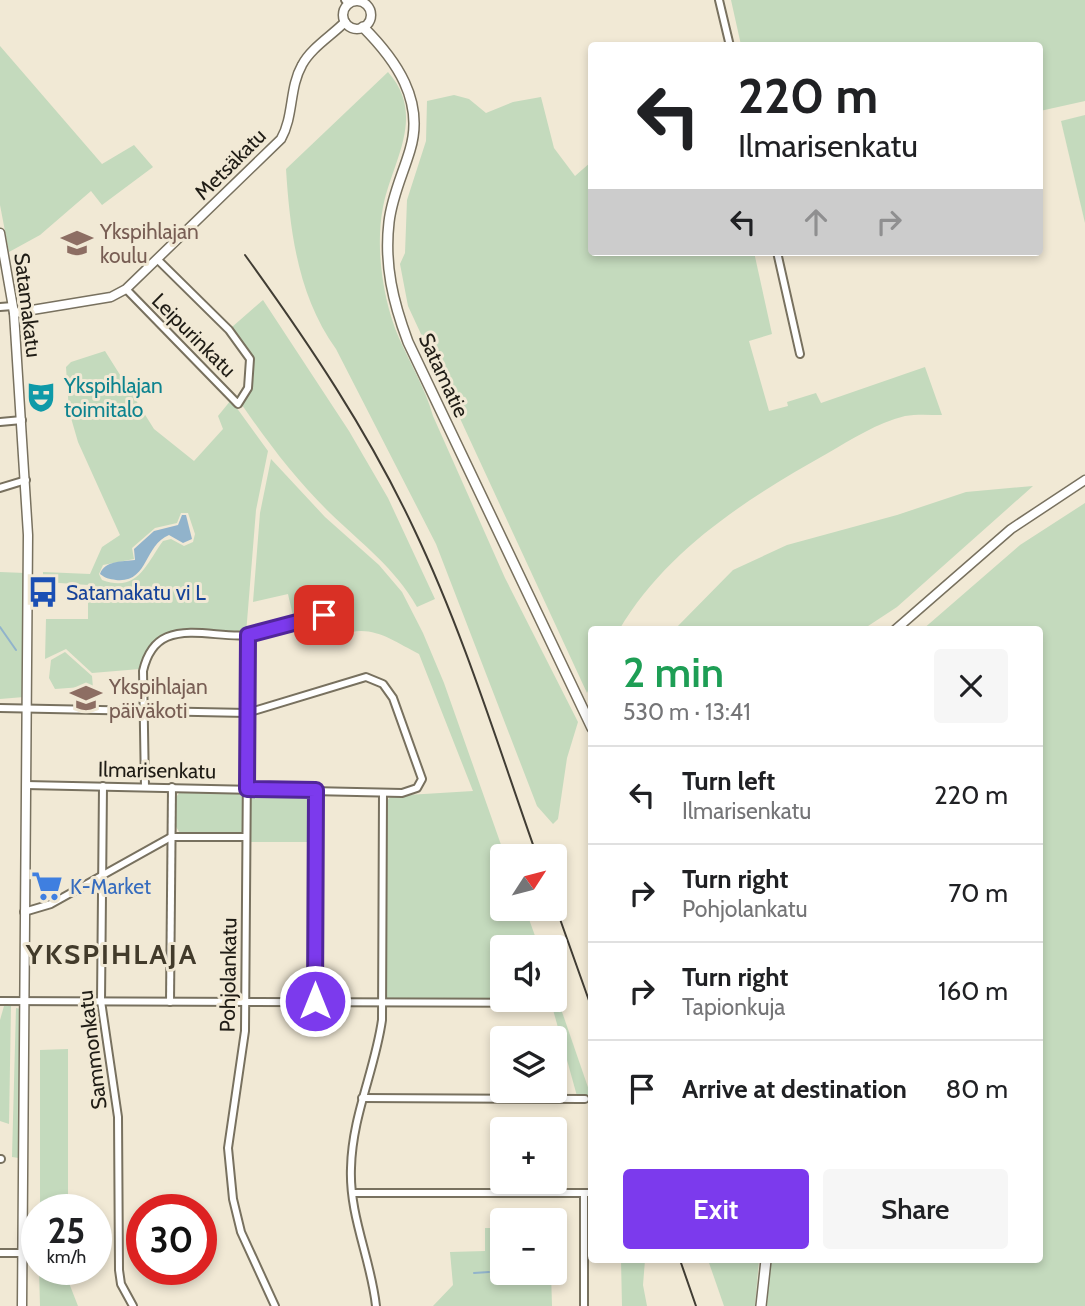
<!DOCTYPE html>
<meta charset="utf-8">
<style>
body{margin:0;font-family:Cabin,sans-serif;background:#f6f6f6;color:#202124;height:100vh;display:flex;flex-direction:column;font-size:26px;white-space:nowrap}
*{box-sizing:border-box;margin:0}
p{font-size:23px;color:#757577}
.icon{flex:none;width:38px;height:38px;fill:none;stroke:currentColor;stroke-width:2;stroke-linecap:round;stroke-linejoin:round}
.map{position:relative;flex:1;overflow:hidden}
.panel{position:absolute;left:588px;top:626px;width:455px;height:637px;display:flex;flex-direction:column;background:#fff;border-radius:7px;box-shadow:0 4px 10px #0003}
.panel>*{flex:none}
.guide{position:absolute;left:588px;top:42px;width:455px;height:214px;border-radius:7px;box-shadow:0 4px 10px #0003;background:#fff;color:#202124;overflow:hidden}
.needle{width:46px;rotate:54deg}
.controls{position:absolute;left:490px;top:844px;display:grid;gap:14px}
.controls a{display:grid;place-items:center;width:77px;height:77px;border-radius:7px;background:#fff;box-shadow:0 4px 10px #0003;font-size:35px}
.speed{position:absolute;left:21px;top:1194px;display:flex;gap:14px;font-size:35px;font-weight:700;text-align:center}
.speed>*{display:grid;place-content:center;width:91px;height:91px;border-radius:50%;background:#fff;box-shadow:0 4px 10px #0003;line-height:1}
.speed small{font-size:18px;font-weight:400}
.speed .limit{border:10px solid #d22;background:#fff;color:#111}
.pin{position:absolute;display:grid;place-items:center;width:60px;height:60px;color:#fff;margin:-30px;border-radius:14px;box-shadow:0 4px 10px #0006}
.me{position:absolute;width:77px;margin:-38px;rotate:0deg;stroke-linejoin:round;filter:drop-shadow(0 0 5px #0008)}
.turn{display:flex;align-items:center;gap:24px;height:147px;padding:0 35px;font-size:32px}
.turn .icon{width:91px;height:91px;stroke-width:2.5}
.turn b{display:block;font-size:49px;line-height:60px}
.lanes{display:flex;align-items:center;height:66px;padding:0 35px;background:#0003;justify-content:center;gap:35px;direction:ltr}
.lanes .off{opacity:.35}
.round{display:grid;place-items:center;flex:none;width:74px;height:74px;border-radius:7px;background:#f6f6f6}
.overview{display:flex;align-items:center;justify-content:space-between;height:119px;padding:0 35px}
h1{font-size:42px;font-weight:600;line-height:52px;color:#1e9e55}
.action{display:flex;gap:14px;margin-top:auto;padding:14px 35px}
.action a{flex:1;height:80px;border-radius:7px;background:#7c3aed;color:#fff;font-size:28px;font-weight:600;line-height:80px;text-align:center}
.action a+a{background:#f6f6f6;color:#202124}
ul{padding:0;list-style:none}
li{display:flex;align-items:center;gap:21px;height:98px;padding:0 35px;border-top:2px solid #e0e0e0}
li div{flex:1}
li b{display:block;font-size:26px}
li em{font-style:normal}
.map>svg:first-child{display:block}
.green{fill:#c4dabd;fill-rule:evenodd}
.water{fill:#91b3cb}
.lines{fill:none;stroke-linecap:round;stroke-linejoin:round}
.stream{stroke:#91b3cb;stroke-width:2}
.minor-casing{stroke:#78715f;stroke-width:10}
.tertiary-casing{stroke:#78715f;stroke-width:11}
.secondary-casing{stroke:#78715f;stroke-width:12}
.minor{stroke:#fff;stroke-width:6}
.tertiary{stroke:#fff;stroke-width:8}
.secondary{stroke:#fff;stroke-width:9}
.rail{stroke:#413d34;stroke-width:2}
.route-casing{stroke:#51269a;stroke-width:18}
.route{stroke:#7c3aed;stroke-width:12}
.labels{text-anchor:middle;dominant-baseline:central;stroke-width:6;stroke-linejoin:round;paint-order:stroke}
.street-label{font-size:21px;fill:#1f1c15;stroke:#f1e9d5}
.education-label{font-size:21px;fill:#785e54;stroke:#f1e9d5;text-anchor:start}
.culture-label{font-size:21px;fill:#0d838f;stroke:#f1e9d5;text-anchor:start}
.transit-label{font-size:21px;fill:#164399;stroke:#f1e9d5;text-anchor:start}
.shop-label{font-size:21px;fill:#366cbe;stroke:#f1e9d5;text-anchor:start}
.district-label{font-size:28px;font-weight:bold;letter-spacing:2px;fill:#423b2b;stroke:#f1e9d5}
</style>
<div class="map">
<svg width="1085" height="1306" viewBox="0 0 1085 1306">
<rect width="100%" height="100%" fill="#f1e9d5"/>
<g class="green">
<path d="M 731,0 L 1085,0 L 1085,101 L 1040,111 L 1040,46 L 741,45 Z"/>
<path d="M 0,46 L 102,164 L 134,145 L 153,167 L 102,205 L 91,191 L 40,235 L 9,252 L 0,205 Z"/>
<path d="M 388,72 C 427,116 392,161 383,207 C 375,248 383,301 399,338 C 411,365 425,388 433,416 L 505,578 L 578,722 L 567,758 L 558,819 L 553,824 L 537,806 L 436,544 L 336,349 C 298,296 290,232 286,169 Z"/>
<path d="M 454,95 L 469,99 L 486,113 L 513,102 L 541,97 L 554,148 L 575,176 L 591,162 L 592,252 L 754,252 L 772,334 L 749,341 L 769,411 L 788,406 L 787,402 L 816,393 L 821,403 L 925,367 L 942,415 C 930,415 916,414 905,416 C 877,423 852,439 828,453 C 748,498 667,549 619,630 L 592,630 L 591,684 L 587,693 L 408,306 L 400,264 L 405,253 L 407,200 L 426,141 L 427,101 Z"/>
<path d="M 1085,115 L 1085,223 L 1061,121 Z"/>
<path d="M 263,300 L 349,431 L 388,498 L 435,599 L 417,607 C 395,568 362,544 330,513 C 296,480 269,444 242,405 C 264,376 251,353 232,327 Z"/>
<path d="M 105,351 L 154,429 L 194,461 L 223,429 L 218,416 L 231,400 L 268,451 L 256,510 L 246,634 C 205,632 155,618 140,669 L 92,673 L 66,649 L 45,659 L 46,619 L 88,619 L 88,585 L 46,582 L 43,581 L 43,572 L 90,574 L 102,547 L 120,535 L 78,442 L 69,411 L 66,367 L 71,362 ZM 181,513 L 188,513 L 195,534 L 193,542 L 184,546 L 171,539 L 163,541 C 146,564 138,593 102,580 L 99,574 L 103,565 L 134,559 L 132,548 L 155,528 L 177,523 Z"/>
<path d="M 271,459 L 325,517 L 379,565 L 402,592 L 423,633 L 444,683 L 505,856 L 502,856 L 502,908 L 525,908 L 539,947 L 502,947 L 502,999 L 546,1000 L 386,999 L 387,801 L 391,796 L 473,791 L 419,654 C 393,641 371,623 342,635 C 328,606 322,612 294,620 L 288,594 L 253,602 L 260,513 Z"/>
<path d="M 1033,486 L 897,607 L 862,630 L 674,630 L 733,570 L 787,545 L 897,515 L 966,492 Z"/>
<path d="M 1085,503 L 1085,1306 L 767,1306 L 770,1260 L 1040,1260 L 1040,630 L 922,630 L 1020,545 Z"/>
<path d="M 0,572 L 25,573 L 24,697 L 0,699 Z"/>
<path d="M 65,652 L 92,676 L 93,688 L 89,688 L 89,694 L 82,693 L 82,687 L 55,689 L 49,678 L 51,660 Z"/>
<path d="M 181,791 L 240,792 L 244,798 L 244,832 L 240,835 L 181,835 L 175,825 L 176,797 Z"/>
<path d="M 255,793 L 312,794 L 312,842 L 250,842 L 250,798 Z"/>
<path d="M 4,1006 L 11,1006 L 9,1124 L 0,1121 L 0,1020 Z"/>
<path d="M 552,1006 L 560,1006 L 591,1096 L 577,1096 Z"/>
<path d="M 16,1008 L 21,1009 L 19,1158 L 12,1157 Z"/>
<path d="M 68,1049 L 68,1209 L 40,1209 L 40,1050 Z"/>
<path d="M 485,1228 L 502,1228 L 502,1272 L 551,1272 L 552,1306 L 433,1306 L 453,1285 L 450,1252 L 485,1251 Z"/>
<path d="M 621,1260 L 645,1260 L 643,1285 L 647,1306 L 622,1306 Z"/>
<path d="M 708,1260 L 759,1260 L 755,1306 L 724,1306 Z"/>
<path d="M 39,1269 L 69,1269 L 69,1283 L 78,1306 L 40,1306 Z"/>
</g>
<path class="water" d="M 182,515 L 186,515 L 192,539 L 183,543 L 169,535 C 143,546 149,583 116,580 C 109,579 105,578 100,574 C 105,560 122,562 135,560 L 134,549 L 154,531 L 178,525 Z"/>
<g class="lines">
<g class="stream">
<path d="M 0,627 L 16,650"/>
<path d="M 474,1273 L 489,1272"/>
</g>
<defs>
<g id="minor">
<path d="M 345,0 L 348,4"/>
<path d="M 719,0 L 730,46"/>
<path d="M 777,252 L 800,354"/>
<path d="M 126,289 L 238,404 L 248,388 L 250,359 L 229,330 L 157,259"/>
<path d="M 0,307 L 13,306"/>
<path d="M 0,422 L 22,420"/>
<path d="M 0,488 L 26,480"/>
<path d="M 248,635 L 245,1031 L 228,1148 L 233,1199 L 241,1232 L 275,1306"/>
<path d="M 0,708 L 247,713 L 366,677 L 383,684 L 393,698 L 422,779 L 417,788 L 402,793 L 26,785"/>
<path d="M 103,786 L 101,1001 L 118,1117 L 119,1270 L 121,1284 L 133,1306"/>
<path d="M 145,787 L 143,671 C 146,658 153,643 167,637 C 191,627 223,638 248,635 C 269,633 315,608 332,619"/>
<path d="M 24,912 L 51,904 L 171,837 L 246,837"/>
<path d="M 0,1001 L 561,1003"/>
<path d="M 315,1001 L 316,790"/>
<path d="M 170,1002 L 172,787"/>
<path d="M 362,1098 L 585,1099"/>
<path d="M 0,1159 L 1,1159"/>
<path d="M 353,1193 L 592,1193"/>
<path d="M 584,1193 L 584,1306"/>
<path d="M 0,1253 L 23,1253"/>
<path d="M 376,1306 C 371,1259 349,1216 351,1168 C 352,1116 375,1070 382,1020 L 383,793"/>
</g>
<g id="tertiary">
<circle cx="357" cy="15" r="14"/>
<path d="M 0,233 L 14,313 L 28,535 L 22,1306"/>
<path d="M 14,313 L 111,297 L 126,289 L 281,139 C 294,116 289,88 302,65 C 311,48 331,36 345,22"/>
<path d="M 895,630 L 1011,529 L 1085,480"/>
</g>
<g id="secondary">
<path d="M 363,27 C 396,60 425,101 410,150 C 403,174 392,196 389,222 C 384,265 393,302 408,342 L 592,728"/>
<path d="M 761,1306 L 766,1260"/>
</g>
</defs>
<use href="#minor" class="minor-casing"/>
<use href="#tertiary" class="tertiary-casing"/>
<use href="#secondary" class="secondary-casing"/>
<use href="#minor" class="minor"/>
<use href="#tertiary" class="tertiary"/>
<use href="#secondary" class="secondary"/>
<g class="rail">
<path d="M 245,255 C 308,342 368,431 414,529 C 464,634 498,746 537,856"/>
<path d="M 555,905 L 592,1009"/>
<path d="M 680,1260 L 696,1306"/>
</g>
</g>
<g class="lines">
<defs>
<path id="route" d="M 315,1001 L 316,790 L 247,789 L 248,635 L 324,615"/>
</defs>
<use href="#route" class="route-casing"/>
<use href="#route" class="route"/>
</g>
<defs>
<symbol id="school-bare" viewBox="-9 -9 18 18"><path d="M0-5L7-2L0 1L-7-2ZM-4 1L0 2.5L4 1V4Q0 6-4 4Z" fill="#8d6e63" stroke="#f1e9d5" stroke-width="2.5" paint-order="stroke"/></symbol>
<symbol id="theatre-bare" viewBox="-9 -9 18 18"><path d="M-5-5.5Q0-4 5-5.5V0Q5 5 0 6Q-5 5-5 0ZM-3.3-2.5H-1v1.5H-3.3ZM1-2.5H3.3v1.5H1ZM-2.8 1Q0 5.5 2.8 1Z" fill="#0f9aa8" stroke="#f1e9d5" stroke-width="2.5" paint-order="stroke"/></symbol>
<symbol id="bus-bare" viewBox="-9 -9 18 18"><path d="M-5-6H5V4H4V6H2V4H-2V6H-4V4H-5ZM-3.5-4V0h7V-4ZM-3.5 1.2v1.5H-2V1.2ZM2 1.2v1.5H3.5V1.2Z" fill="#1a4fb4" stroke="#f1e9d5" stroke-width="2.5" paint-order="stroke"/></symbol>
<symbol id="supermarket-bare" viewBox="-9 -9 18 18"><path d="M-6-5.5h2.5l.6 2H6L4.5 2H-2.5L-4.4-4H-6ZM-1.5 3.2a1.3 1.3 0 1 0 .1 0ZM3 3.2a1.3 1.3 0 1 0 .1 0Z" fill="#3f7fe0" stroke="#f1e9d5" stroke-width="2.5" paint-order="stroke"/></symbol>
</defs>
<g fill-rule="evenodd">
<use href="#school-bare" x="55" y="221" width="44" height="44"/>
<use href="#theatre-bare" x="19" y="375" width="44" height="44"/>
<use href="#bus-bare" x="21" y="570" width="44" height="44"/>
<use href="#school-bare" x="64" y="676" width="44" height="44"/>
<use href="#supermarket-bare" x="25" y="864" width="44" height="44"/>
</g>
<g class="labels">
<g class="street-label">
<text transform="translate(230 164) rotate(-45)">Metsäkatu</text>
<text transform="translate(28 305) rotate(83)">Satamakatu</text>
<text transform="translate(194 335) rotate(45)">Leipurinkatu</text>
<text transform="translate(444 375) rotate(65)">Satamatie</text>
<text transform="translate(157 770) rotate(1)">Ilmarisenkatu</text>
<text transform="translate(228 975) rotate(-89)">Pohjolankatu</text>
<text transform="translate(92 1050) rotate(-97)">Sammonkatu</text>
</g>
<g class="education-label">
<text x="100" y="231">Ykspihlajan<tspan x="100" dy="24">koulu</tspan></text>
<text x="109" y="686">Ykspihlajan<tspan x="109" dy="24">päiväkoti</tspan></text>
</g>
<g class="culture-label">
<text x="64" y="385">Ykspihlajan<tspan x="64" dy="24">toimitalo</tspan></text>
</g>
<g class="transit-label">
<text x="66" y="592">Satamakatu vi L</text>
</g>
<g class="shop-label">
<text x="70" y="886">K-Market</text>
</g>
<g class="district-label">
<text x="112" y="954">YKSPIHLAJA</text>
</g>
</g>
</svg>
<div class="controls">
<a><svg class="needle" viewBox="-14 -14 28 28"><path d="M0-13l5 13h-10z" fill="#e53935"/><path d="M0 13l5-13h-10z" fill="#757577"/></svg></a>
<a><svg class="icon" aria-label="sound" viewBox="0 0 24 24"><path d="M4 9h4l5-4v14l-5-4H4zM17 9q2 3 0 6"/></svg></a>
<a><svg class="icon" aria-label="layers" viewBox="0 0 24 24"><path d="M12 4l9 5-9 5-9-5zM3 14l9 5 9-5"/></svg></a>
<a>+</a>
<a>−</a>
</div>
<div class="speed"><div>25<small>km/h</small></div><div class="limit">30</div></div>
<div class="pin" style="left:324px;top:615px;background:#d93025"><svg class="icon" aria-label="arrive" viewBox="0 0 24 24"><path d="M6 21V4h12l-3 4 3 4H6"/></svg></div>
<svg class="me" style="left:315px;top:1001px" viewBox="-20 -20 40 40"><circle r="17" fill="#7c3aed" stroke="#fff" stroke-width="3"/><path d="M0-11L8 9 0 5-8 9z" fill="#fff"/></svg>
<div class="guide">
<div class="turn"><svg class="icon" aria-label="left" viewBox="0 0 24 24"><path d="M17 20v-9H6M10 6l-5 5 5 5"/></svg><div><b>220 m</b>Ilmarisenkatu</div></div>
<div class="lanes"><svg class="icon" aria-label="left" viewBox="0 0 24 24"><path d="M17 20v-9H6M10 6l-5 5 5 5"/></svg><svg class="icon off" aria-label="ahead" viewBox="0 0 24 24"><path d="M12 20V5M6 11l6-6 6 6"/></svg><svg class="icon off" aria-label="right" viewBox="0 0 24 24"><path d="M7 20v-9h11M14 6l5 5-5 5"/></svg></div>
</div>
<section class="panel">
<div class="overview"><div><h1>2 min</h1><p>530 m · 13:41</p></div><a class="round"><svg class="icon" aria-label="close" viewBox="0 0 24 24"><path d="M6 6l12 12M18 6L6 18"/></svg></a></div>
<ul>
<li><svg class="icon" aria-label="left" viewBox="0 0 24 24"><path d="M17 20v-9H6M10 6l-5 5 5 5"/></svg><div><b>Turn left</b><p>Ilmarisenkatu</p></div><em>220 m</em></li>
<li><svg class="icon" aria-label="right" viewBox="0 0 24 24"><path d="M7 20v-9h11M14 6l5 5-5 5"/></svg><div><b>Turn right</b><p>Pohjolankatu</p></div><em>70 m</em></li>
<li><svg class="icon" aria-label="right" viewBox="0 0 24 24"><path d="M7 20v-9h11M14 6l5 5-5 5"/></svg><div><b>Turn right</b><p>Tapionkuja</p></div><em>160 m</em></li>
<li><svg class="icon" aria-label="arrive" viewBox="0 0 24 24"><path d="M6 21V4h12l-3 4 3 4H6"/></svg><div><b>Arrive at destination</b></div><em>80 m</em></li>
</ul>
<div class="action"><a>Exit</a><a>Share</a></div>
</section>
</div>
